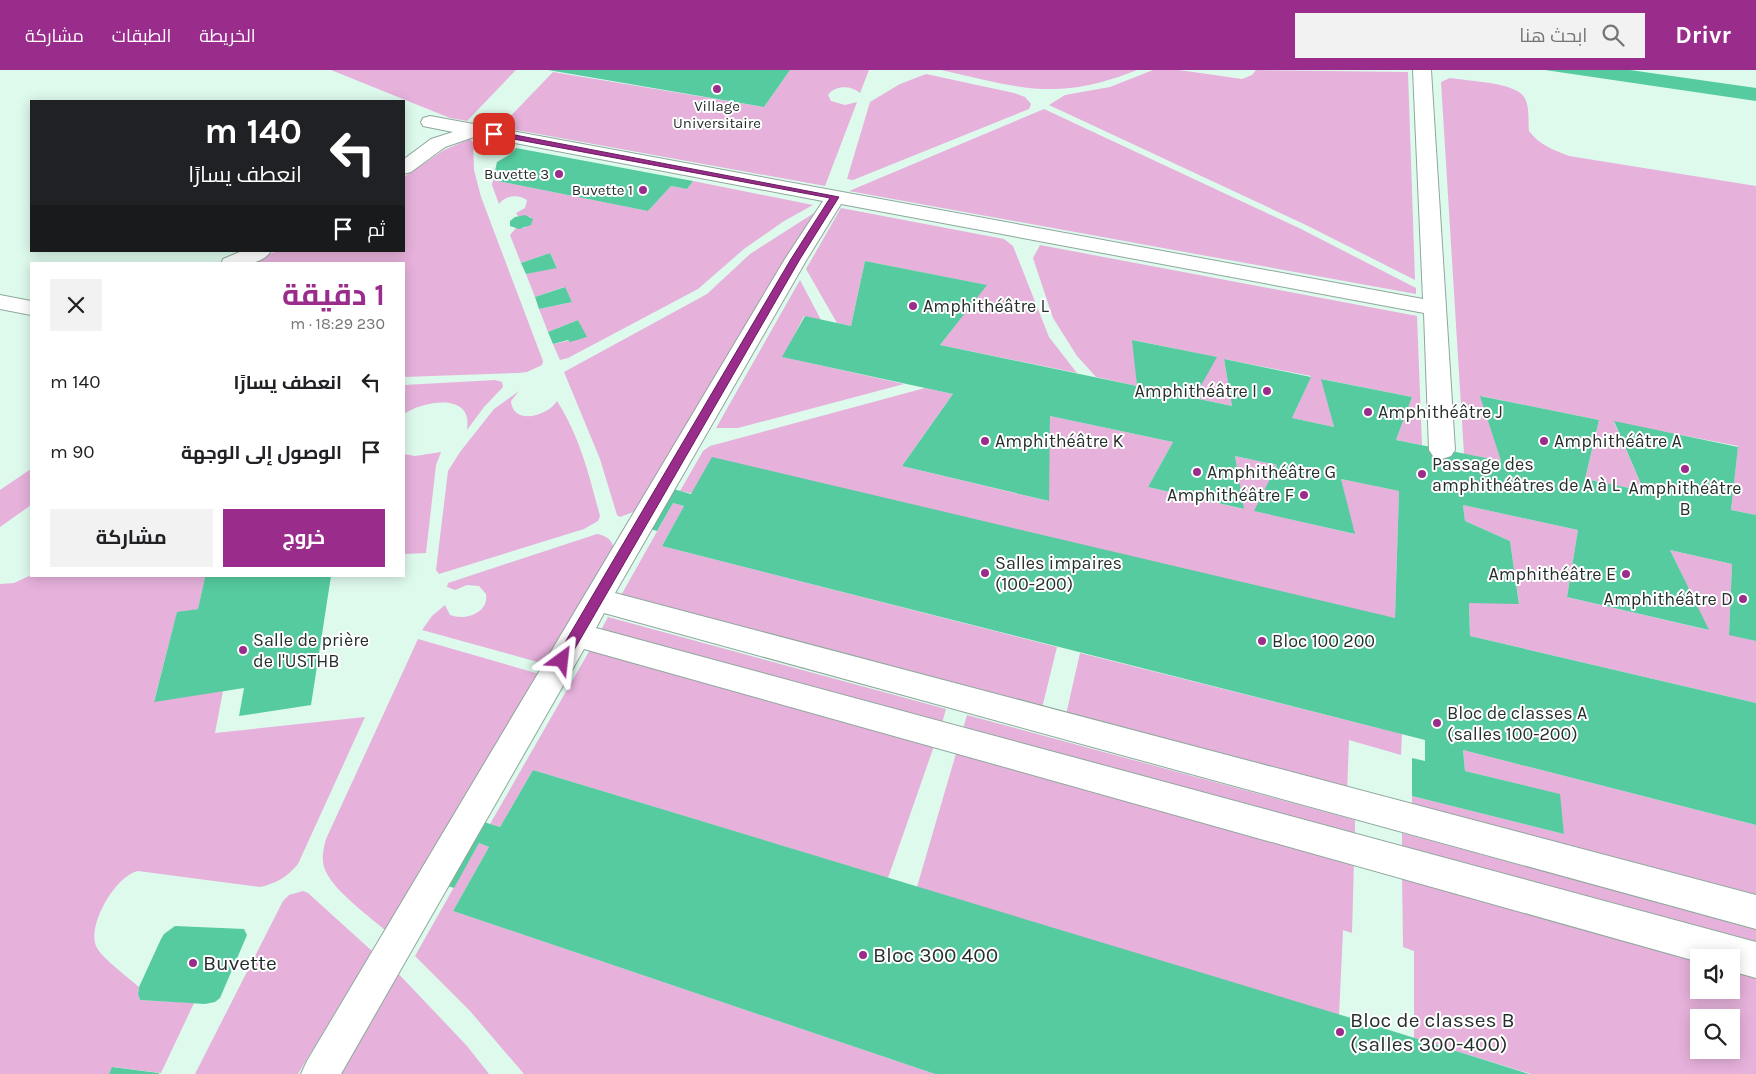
<!DOCTYPE html>
<html lang="ar">
<meta charset="utf-8">
<style>
body{margin:0;font-family:Karla,Cairo,sans-serif;background:#f2f2f2;color:#202124;direction:rtl;height:100vh;display:flex;flex-direction:column;font-size:19px;white-space:nowrap}
*{box-sizing:border-box;margin:0}
p{font-size:16px;color:#757577}
.icon{flex:none;width:28px;height:28px;fill:none;stroke:currentColor;stroke-width:2;stroke-linecap:round;stroke-linejoin:round}
.map{position:relative;flex:1;overflow:hidden;direction:ltr}
.details{position:absolute;left:30px;top:192px;width:375px;height:315px;display:flex;flex-direction:column;background:#fff;border-radius:0px;box-shadow:0 2px 12px #0003;direction:rtl}
.details>*{flex:none}
.top-card{position:absolute;left:30px;top:30px;width:375px;height:152px;border-radius:0px;box-shadow:0 2px 12px #0003;direction:rtl;background:#202124;color:#fff;overflow:hidden}
.controls{position:absolute;left:1690px;top:879px;display:grid;gap:10px}
.controls a{display:grid;place-items:center;width:50px;height:50px;border-radius:0px;background:#fff;box-shadow:0 2px 12px #0003;font-size:25px}
.pin{position:absolute;display:grid;place-items:center;width:42px;height:42px;color:#fff;margin:-21px;border-radius:10px;box-shadow:0 2px 8px #0006}
.me{position:absolute;width:55px;margin:-28px;rotate:30deg;stroke-linejoin:round;filter:drop-shadow(0 0 4px #0008)}
.turn{display:flex;align-items:center;gap:18px;height:105px;padding:0 20px;font-size:22px}
.turn .icon{width:65px;height:65px;stroke-width:2.5}
.turn b{display:block;font-size:35px;line-height:42px}
.then{display:flex;align-items:center;height:48px;padding:0 20px;background:#0003;gap:10px;font-size:19px}
.round{display:grid;place-items:center;flex:none;width:52px;height:52px;border-radius:0px;background:#f2f2f2}
.summary{display:flex;align-items:center;justify-content:space-between;height:85px;padding:0 20px}
h1{font-size:30px;font-weight:700;line-height:38px;color:#9a2c8c}
.action{display:flex;gap:10px;margin-top:auto;padding:10px 20px}
.action a{flex:1;height:58px;border-radius:0px;background:#9a2c8c;color:#fff;font-size:20px;font-weight:700;line-height:58px;text-align:center}
.action a+a{background:#f2f2f2;color:#202124}
ul{padding:0;list-style:none}
li{display:flex;align-items:center;gap:15px;height:70px;padding:0 20px}
li div{flex:1}
li b{display:block;font-size:19px}
li em{font-style:normal}
header{display:flex;align-items:center;gap:30px;box-sizing:border-box;height:70px;padding:0 25px;background:#9a2c8c;color:#fff}
header strong{font-size:24px}
nav{display:flex;gap:28px;margin-inline-start:auto;font-size:18px}
.search{width:350px;height:45px;background:#f2f2f2;display:flex;align-items:center;gap:12px;box-sizing:border-box;padding:0 18px;border-radius:0px;color:#757577;font-size:19px}
.map>svg:first-child{display:block}
.green{fill:#e6b1db;fill-rule:evenodd}
.building{fill:#55cb9f}
.lines{fill:none;stroke-linecap:round;stroke-linejoin:round}
.minor-casing{stroke:#8ea89c;stroke-width:2}
.minor{fill:#fff;fill-rule:evenodd}
.tree{fill:#907693}
.route{fill:#9a2c8c;stroke:#641d5b}
.poi-dot{fill:#9a2c8c;stroke:#fff;stroke-width:2}
.labels{text-anchor:middle;dominant-baseline:central;stroke-width:4;stroke-linejoin:round;paint-order:stroke}
.far-poi-label{font-size:15px;fill:#252f2b;stroke:#fff;text-anchor:end}
.poi-label{font-size:18px;fill:#252f2b;stroke:#fff;text-anchor:start}
.near-poi-label{font-size:21px;fill:#252f2b;stroke:#fff;text-anchor:start}
</style>
<header>
<strong>Drivr</strong>
<div class="search"><svg class="icon" aria-label="search" viewBox="0 0 24 24"><circle cx="10" cy="10" r="6"/><path d="M15 15l6 6"/></svg>ابحث هنا</div>
<nav><a>الخريطة</a><a>الطبقات</a><a>مشاركة</a></nav>
</header>
<div class="map">
<svg width="1756" height="1004" viewBox="0 0 1756 1004">
<rect width="100%" height="100%" fill="#defaed"/>
<g class="green">
<path d="M 331,0 L 516,0 L 467,51 L 450,48 Z"/>
<path d="M 790,0 L 869,0 L 860,23 C 851,15 835,15 828,25 L 831,31 L 845,35 L 857,32 L 825,116 L 500,57 L 553,2 L 764,37 Z"/>
<path d="M 941,0 L 1137,0 C 1057,32 1021,18 941,0 Z"/>
<path d="M 1153,0 L 1179,0 L 1242,9 L 1252,5 L 1256,0 L 1408,2 L 1415,210 L 1306,155 L 1049,35 L 1065,25 L 1110,17 Z"/>
<path d="M 926,4 L 1014,23 L 1025,27 L 1031,34 L 1029,39 L 853,110 L 847,109 L 870,32 L 900,14 Z"/>
<path d="M 1450,8 C 1467,11 1515,12 1524,27 C 1530,35 1528,52 1529,61 C 1539,75 1554,80 1569,86 L 1756,116 L 1756,445 L 1731,440 L 1738,376 L 1614,352 L 1644,421 L 1585,409 L 1599,350 L 1481,326 L 1501,391 L 1464,384 L 1441,12 Z"/>
<path d="M 1044,39 L 1301,159 L 1416,218 L 1416,224 L 849,121 Z"/>
<path d="M 470,69 L 473,72 L 474,100 L 481,127 L 543,291 L 542,295 L 527,302 L 518,303 L 404,307 L 404,194 L 246,194 L 277,181 L 404,181 L 404,107 L 444,80 Z"/>
<path d="M 493,110 L 648,141 L 671,116 L 687,119 L 693,111 L 813,135 L 784,151 L 744,179 L 698,219 L 568,288 L 560,290 L 553,274 L 586,267 L 578,250 L 548,262 L 539,239 L 572,232 L 564,217 L 535,227 L 526,204 L 557,197 L 550,183 L 521,193 L 510,165 L 516,158 L 524,158 L 532,153 L 531,147 L 518,146 L 516,143 L 525,138 L 527,130 C 518,124 506,125 499,134 L 492,115 Z"/>
<path d="M 841,138 L 1004,169 L 1013,176 L 1049,267 L 1077,303 L 940,275 L 986,215 L 865,191 L 851,256 L 837,253 L 806,199 Z"/>
<path d="M 814,143 L 636,441 L 620,447 L 617,445 L 600,389 L 564,302 L 707,224 L 750,184 Z"/>
<path d="M 1040,175 L 1417,246 L 1422,375 L 1396,370 L 1412,327 L 1322,309 L 1334,357 L 1292,348 L 1311,306 L 1224,289 L 1232,336 L 1194,328 L 1216,287 L 1133,270 L 1137,316 L 1096,307 L 1077,286 L 1053,248 L 1033,188 Z"/>
<path d="M 800,210 L 821,250 L 804,246 L 783,287 L 904,314 L 738,358 L 716,358 Z"/>
<path d="M 495,310 L 502,312 L 503,317 L 484,337 L 467,360 C 474,322 424,330 404,344 L 404,315 Z"/>
<path d="M 925,318 L 953,324 L 902,396 L 1048,431 L 1050,346 L 1173,372 L 1148,417 L 1243,439 L 1235,386 L 1277,395 L 1255,441 L 1354,464 L 1341,409 L 1399,421 L 1395,548 L 680,421 L 703,381 L 710,376 Z"/>
<path d="M 519,321 L 511,331 C 513,356 548,346 557,331 C 580,367 589,405 600,446 L 598,451 L 584,459 L 439,504 L 436,500 L 448,401 L 460,382 L 494,339 Z"/>
<path d="M 441,382 L 436,395 L 426,483 L 404,484 L 404,384 L 415,386 Z"/>
<path d="M 31,399 L 31,435 L 0,457 L 0,420 Z"/>
<path d="M 673,433 L 684,436 L 662,476 L 1057,577 L 1041,642 L 619,529 Z"/>
<path d="M 1463,435 L 1578,460 L 1567,527 L 1708,560 L 1670,480 L 1732,494 L 1729,564 L 1756,571 L 1756,633 L 1470,566 L 1469,533 L 1519,533 L 1510,471 L 1465,451 Z"/>
<path d="M 597,464 C 607,466 611,469 614,478 L 545,594 L 422,560 L 432,546 L 445,535 L 450,545 C 465,551 489,543 486,524 L 479,516 L 467,515 L 455,520 L 447,517 L 448,513 Z"/>
<path d="M 31,505 L 207,506 L 205,507 L 198,539 L 177,543 L 154,631 L 223,621 L 215,663 L 365,647 L 298,794 C 287,807 277,813 260,817 L 138,801 C 116,805 85,857 97,878 C 104,890 128,907 139,917 L 138,924 L 140,930 L 194,933 L 161,1003 L 113,997 L 109,1004 L 0,1004 L 0,514 L 14,513 Z"/>
<path d="M 608,547 L 946,639 L 942,653 L 601,560 Z"/>
<path d="M 418,569 L 539,604 L 385,860 C 368,845 325,815 323,792 C 322,785 324,776 326,769 Z"/>
<path d="M 591,578 L 935,673 L 888,808 L 533,700 L 500,757 L 490,754 Z"/>
<path d="M 1080,583 L 1402,664 L 1401,685 L 1349,670 L 1347,724 L 1065,649 Z"/>
<path d="M 967,645 L 1355,750 L 1355,767 L 963,659 Z"/>
<path d="M 957,680 L 1354,790 L 1352,863 L 1343,860 L 1339,946 L 917,817 Z"/>
<path d="M 1463,680 L 1756,755 L 1756,834 L 1412,742 L 1412,726 L 1564,764 L 1559,724 L 1465,701 Z"/>
<path d="M 1402,763 L 1756,859 L 1756,877 L 1402,780 Z"/>
<path d="M 479,773 L 489,777 L 453,841 L 935,1004 L 524,1004 L 470,941 L 415,886 Z"/>
<path d="M 1402,803 L 1699,888 L 1699,920 L 1731,920 L 1731,894 L 1756,901 L 1756,1004 L 1531,1004 L 1414,968 L 1414,881 L 1403,877 ZM 1699,948 L 1731,948 L 1731,980 L 1699,980 Z"/>
<path d="M 303,821 L 308,823 L 372,881 L 298,1004 L 195,1004 L 283,831 L 289,825 Z"/>
<path d="M 392,897 L 467,976 L 489,1004 L 330,1004 Z"/>
</g>
<g class="building">
<path d="M 548,0 L 790,0 L 764,37 Z"/>
<path d="M 1545,0 L 1630,0 L 1756,18 L 1756,31 Z"/>
<path d="M 516,78 L 693,111 L 687,119 L 671,116 L 648,141 L 493,110 L 497,92 L 509,85 Z"/>
<path d="M 525,145 L 533,149 L 531,155 L 519,159 L 510,156 L 510,151 L 515,147 Z"/>
<path d="M 550,183 L 557,198 L 526,204 L 521,193 Z"/>
<path d="M 865,191 L 987,215 L 940,275 L 1137,316 L 1132,270 L 1217,287 L 1194,328 L 1232,336 L 1224,289 L 1311,307 L 1292,348 L 1334,357 L 1321,309 L 1412,327 L 1396,370 L 1501,391 L 1480,326 L 1599,350 L 1585,409 L 1644,421 L 1614,351 L 1738,377 L 1731,440 L 1756,445 L 1756,571 L 1729,565 L 1732,494 L 1670,480 L 1709,560 L 1567,527 L 1578,460 L 1463,435 L 1465,451 L 1510,471 L 1519,534 L 1469,533 L 1470,566 L 1756,633 L 1756,755 L 1463,680 L 1465,701 L 1560,724 L 1564,764 L 1412,726 L 1412,688 L 1425,691 L 1425,670 L 662,476 L 684,436 L 673,433 L 657,461 L 647,458 L 670,418 L 691,424 L 712,387 L 1395,548 L 1399,421 L 1341,409 L 1355,464 L 1254,441 L 1277,395 L 1235,386 L 1244,439 L 1148,417 L 1173,372 L 1050,346 L 1049,431 L 902,396 L 953,324 L 782,287 L 805,246 L 851,256 Z"/>
<path d="M 565,217 L 572,232 L 539,239 L 535,227 Z"/>
<path d="M 578,250 L 587,267 L 570,272 L 568,270 L 553,274 L 548,262 Z"/>
<path d="M 207,506 L 331,506 L 311,635 L 239,646 L 244,618 L 154,632 L 177,542 L 198,539 L 205,507 Z"/>
<path d="M 533,700 L 1351,948 L 1529,1004 L 935,1004 L 453,841 L 489,777 L 479,773 L 454,818 L 445,815 L 474,749 L 500,757 Z"/>
<path d="M 175,856 L 244,859 L 247,865 L 220,928 L 215,932 L 205,934 L 140,930 L 138,924 L 139,917 L 161,869 L 164,864 Z"/>
<path d="M 112,997 L 159,1003 L 159,1004 L 109,1004 Z"/>
</g>
<g class="lines">
<defs>
<g id="minor">
<path d="M 1413,0 L 1431,0 L 1455,380 L 1451,386 L 1442,389 L 1433,386 L 1429,380 L 1424,243 L 841,134 L 807,189 L 615,523 L 1756,825 L 1756,859 L 604,543 L 596,558 L 1756,872 L 1756,908 L 1731,901 L 1731,888 L 1699,888 L 1699,892 L 584,579 L 341,1004 L 301,1004 L 307,991 L 785,189 L 823,131 L 477,66 L 445,77 L 411,102 L 404,104 L 404,89 L 431,69 L 453,62 L 423,56 L 421,52 L 423,48 L 430,46 L 1423,229 Z"/>
<path d="M 242,181 L 271,181 C 261,197 237,194 221,194 L 223,189 Z"/>
<path d="M 0,225 L 31,231 L 31,245 L 0,239 Z"/>
</g>
</defs>
<use href="#minor" class="minor-casing"/>
<use href="#minor" class="minor"/>
</g>
<circle class="tree" cx="490" cy="80" r="5"/>
<path class="route" d="M 494,61 L 839,127 L 800,189 L 566,594 L 562,595 L 556,590 L 557,586 L 791,189 L 830,128 L 492,65 L 492,62 Z"/>
<g class="poi-dot">
<circle cx="717" cy="19" r="5"/>
<circle cx="559" cy="104" r="5"/>
<circle cx="643" cy="120" r="5"/>
<circle cx="913" cy="236" r="5"/>
<circle cx="1267" cy="321" r="5"/>
<circle cx="1368" cy="342" r="5"/>
<circle cx="985" cy="371" r="5"/>
<circle cx="1544" cy="371" r="5"/>
<circle cx="1685" cy="399" r="5"/>
<circle cx="1197" cy="402" r="5"/>
<circle cx="1422" cy="404" r="5"/>
<circle cx="1304" cy="425" r="5"/>
<circle cx="985" cy="503" r="5"/>
<circle cx="1626" cy="504" r="5"/>
<circle cx="1743" cy="529" r="5"/>
<circle cx="1262" cy="571" r="5"/>
<circle cx="243" cy="580" r="5"/>
<circle cx="1437" cy="653" r="5"/>
<circle cx="863" cy="885" r="5"/>
<circle cx="193" cy="893" r="5"/>
<circle cx="1340" cy="962" r="5"/>
</g>
<g class="labels">
<g class="far-poi-label">
<text x="717" y="36" text-anchor="middle">Village<tspan x="717" dy="17">Universitaire</tspan></text>
<text x="549" y="104">Buvette 3</text>
<text x="633" y="120">Buvette 1</text>
</g>
<g class="poi-label">
<text x="923" y="236">Amphithéâtre L</text>
<text x="1257" y="321" text-anchor="end">Amphithéâtre I</text>
<text x="1378" y="342">Amphithéâtre J</text>
<text x="995" y="371">Amphithéâtre K</text>
<text x="1554" y="371">Amphithéâtre A</text>
<text x="1432" y="394">Passage des<tspan x="1432" dy="21">amphithéâtres de A à L</tspan></text>
<text x="1207" y="402">Amphithéâtre G</text>
<text x="1685" y="418" text-anchor="middle">Amphithéâtre<tspan x="1685" dy="21">B</tspan></text>
<text x="1294" y="425" text-anchor="end">Amphithéâtre F</text>
<text x="995" y="493">Salles impaires<tspan x="995" dy="21">(100-200)</tspan></text>
<text x="1616" y="504" text-anchor="end">Amphithéâtre E</text>
<text x="1733" y="529" text-anchor="end">Amphithéâtre D</text>
<text x="253" y="570">Salle de prière<tspan x="253" dy="21">de l'USTHB</tspan></text>
<text x="1272" y="571">Bloc 100 200</text>
<text x="1447" y="643">Bloc de classes A<tspan x="1447" dy="21">(salles 100-200)</tspan></text>
</g>
<g class="near-poi-label">
<text x="873" y="885">Bloc 300 400</text>
<text x="203" y="893">Buvette</text>
<text x="1350" y="950">Bloc de classes B<tspan x="1350" dy="24">(salles 300-400)</tspan></text>
</g>
</g>
</svg>
<div class="controls">
<a><svg class="icon" aria-label="sound" viewBox="0 0 24 24"><path d="M4 9h4l5-4v14l-5-4H4zM17 9q2 3 0 6"/></svg></a>
<a><svg class="icon" aria-label="search" viewBox="0 0 24 24"><circle cx="10" cy="10" r="6"/><path d="M15 15l6 6"/></svg></a>
</div>
<div class="pin" style="left:494px;top:64px;background:#d93025"><svg class="icon" aria-label="arrive" viewBox="0 0 24 24"><path d="M6 21V4h12l-3 4 3 4H6"/></svg></div>
<svg class="me" style="left:562px;top:590px" viewBox="-20 -20 40 40"><path d="M0-17L14 15 0 8-14 15z" fill="#9a2c8c" stroke="#fff" stroke-width="4"/></svg>
<div class="top-card">
<div class="turn"><svg class="icon" aria-label="left" viewBox="0 0 24 24"><path d="M17 20v-9H6M10 6l-5 5 5 5"/></svg><div><b>140 m</b>انعطف يسارًا</div></div>
<div class="then">ثم<svg class="icon" aria-label="arrive" viewBox="0 0 24 24"><path d="M6 21V4h12l-3 4 3 4H6"/></svg></div>
</div>
<section class="details">
<div class="summary"><div><h1>1 دقيقة</h1><p>230 m · 18:29</p></div><a class="round"><svg class="icon" aria-label="close" viewBox="0 0 24 24"><path d="M6 6l12 12M18 6L6 18"/></svg></a></div>
<ul>
<li><svg class="icon" aria-label="left" viewBox="0 0 24 24"><path d="M17 20v-9H6M10 6l-5 5 5 5"/></svg><div><b>انعطف يسارًا</b></div><em>140 m</em></li>
<li><svg class="icon" aria-label="arrive" viewBox="0 0 24 24"><path d="M6 21V4h12l-3 4 3 4H6"/></svg><div><b>الوصول إلى الوجهة</b></div><em>90 m</em></li>
</ul>
<div class="action"><a>خروج</a><a>مشاركة</a></div>
</section>
</div>
